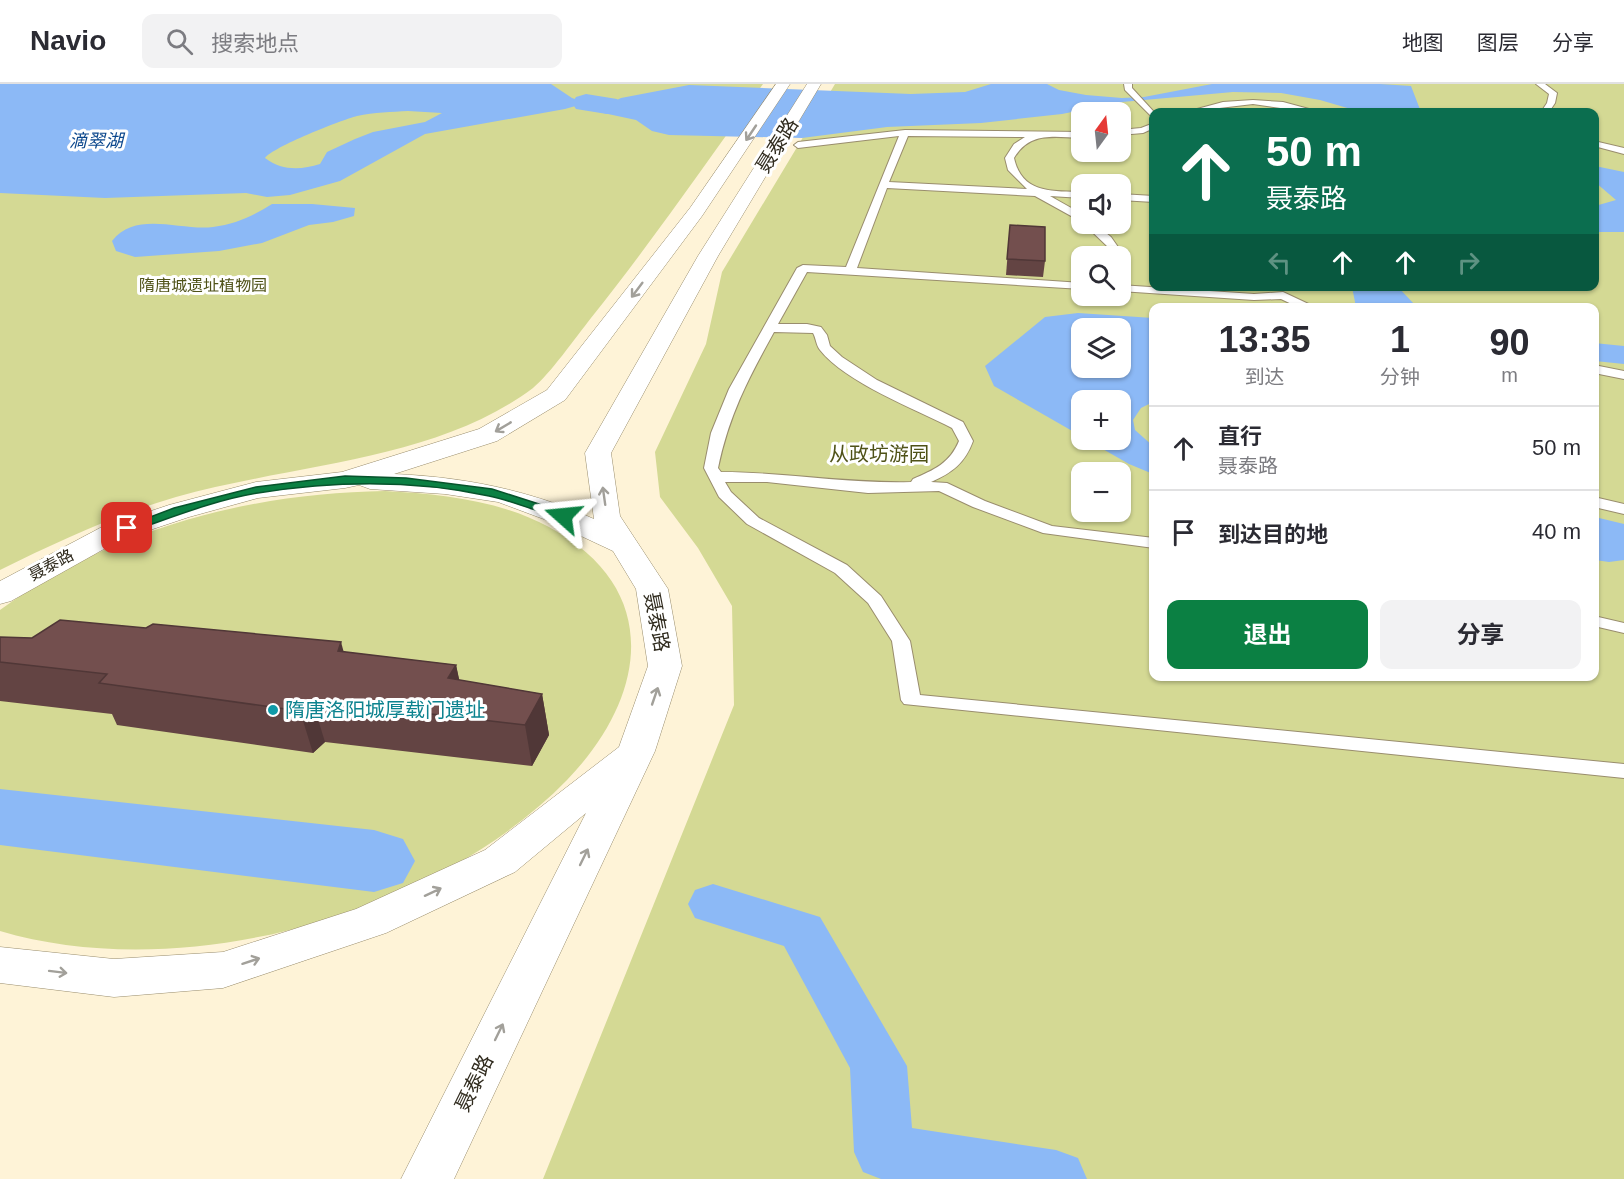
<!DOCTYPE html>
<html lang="zh">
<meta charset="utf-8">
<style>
body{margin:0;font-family:Arial,"Noto Sans SC",sans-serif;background:#f2f2f3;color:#2b2b33;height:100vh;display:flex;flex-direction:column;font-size:22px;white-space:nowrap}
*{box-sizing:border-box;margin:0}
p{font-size:20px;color:#7c7c81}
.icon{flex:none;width:33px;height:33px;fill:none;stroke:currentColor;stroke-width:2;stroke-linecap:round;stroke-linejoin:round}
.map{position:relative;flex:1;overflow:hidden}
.side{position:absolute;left:1149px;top:219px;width:450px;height:378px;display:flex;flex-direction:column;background:#fff;border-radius:12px;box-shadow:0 2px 4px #0004}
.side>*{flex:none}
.banner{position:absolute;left:1149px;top:24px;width:450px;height:183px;border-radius:12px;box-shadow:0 2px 4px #0004;background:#0b6e4f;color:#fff;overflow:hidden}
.needle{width:39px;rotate:15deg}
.tools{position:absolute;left:1071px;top:18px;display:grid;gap:12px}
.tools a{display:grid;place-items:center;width:60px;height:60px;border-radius:12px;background:#fff;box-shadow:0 2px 4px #0004;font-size:30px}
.pin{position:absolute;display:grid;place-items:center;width:51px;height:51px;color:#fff;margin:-26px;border-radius:12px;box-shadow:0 3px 9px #0006}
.me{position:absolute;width:66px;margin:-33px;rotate:288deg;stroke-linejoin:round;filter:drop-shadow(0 0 4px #0008)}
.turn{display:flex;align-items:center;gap:21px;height:126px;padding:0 18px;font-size:27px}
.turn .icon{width:78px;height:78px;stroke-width:2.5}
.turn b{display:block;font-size:42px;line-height:51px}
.lanes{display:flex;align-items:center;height:57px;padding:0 18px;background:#0003;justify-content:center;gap:30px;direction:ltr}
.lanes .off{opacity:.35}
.eta{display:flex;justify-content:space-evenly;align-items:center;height:102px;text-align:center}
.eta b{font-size:36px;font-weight:700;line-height:42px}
.button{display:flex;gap:12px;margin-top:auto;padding:12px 18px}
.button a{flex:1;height:69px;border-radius:12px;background:#0b8043;color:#fff;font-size:24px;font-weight:700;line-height:69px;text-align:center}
.button a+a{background:#f2f2f3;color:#2b2b33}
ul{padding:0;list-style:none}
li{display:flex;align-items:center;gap:18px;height:84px;padding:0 18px;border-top:2px solid #e1e1e2}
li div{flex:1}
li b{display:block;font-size:22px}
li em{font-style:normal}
header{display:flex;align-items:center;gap:36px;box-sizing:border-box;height:84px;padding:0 30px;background:#fff;border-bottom:2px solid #e1e1e2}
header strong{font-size:28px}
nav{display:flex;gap:33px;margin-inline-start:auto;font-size:21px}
.search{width:420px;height:54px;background:#f2f2f3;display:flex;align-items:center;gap:15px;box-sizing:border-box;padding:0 21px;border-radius:12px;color:#7c7c81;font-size:22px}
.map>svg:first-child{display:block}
.green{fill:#d4d994;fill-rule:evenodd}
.water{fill:#8cb9f6;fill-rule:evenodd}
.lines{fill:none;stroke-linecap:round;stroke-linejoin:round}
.canal{fill:#8cb9f6;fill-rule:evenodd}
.river{fill:#8cb9f6;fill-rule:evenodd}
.lane-casing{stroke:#998d6d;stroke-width:2}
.secondary-casing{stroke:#998d6d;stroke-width:1}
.lane{fill:#fff;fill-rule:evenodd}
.secondary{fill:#fff;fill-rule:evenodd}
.wall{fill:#634443}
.shaded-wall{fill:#503737}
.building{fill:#734f4e;stroke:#503737;stroke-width:1.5}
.oneway{stroke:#a2a09a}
.route{fill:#0b8043;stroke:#07532c;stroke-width:1.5}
.culture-dot{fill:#0f9aa8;stroke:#fff;stroke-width:2}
.labels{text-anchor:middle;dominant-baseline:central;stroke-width:6;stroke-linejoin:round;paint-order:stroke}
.far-park-label{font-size:16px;fill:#4f5218;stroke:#fff}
.far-street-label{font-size:16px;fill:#302b1e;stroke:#fff}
.far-water-label{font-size:18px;font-style:italic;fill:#0a468c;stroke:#fff}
.street-label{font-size:20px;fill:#302b1e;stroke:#fff}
.park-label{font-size:20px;fill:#4f5218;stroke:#fff}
.culture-label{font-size:20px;fill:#0d838f;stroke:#fff;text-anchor:start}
</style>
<header>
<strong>Navio</strong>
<div class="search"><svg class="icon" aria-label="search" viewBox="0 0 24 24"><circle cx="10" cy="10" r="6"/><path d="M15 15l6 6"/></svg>搜索地点</div>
<nav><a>地图</a><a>图层</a><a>分享</a></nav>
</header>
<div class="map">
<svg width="1624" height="1095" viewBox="0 0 1624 1095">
<rect width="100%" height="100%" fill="#fef3d7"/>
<g class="green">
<path d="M 0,0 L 763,0 C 706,79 651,159 591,234 C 576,253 550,290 533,304 C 435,378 291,380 176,413 C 114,431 57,458 0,486 Z"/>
<path d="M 835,0 L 1624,0 L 1624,1095 L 543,1095 L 734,621 L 732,522 L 698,464 L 660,413 L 655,368 L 706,260 L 722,188 ZM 1082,28 L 1120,28 L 1120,68 L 1082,68 ZM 1154,28 L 1594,28 L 1594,202 L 1154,202 ZM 1082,100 L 1120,100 L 1120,140 L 1082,140 ZM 1082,172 L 1120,172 L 1120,212 L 1082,212 ZM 1154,224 L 1594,224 L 1594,592 L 1154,592 ZM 1082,244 L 1120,244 L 1120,284 L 1082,284 ZM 1082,316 L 1120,316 L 1120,356 L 1082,356 ZM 1082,388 L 1120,388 L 1120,428 L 1082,428 Z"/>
<path d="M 385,407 C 440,410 499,416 549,443 C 663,504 648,612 567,696 C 435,832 182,901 0,847 L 0,526 C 111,445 250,409 385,407 Z"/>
</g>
<g class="water">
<path d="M 0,0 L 551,0 L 572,14 L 586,19 L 565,25 L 425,50 L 340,97 L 290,111 L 267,113 L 246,109 L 105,114 L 0,109 ZM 408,27 L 442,29 L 425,38 L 373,48 L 355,55 L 327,68 L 320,80 C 301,86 282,87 265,74 C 273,63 341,36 357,32 C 374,28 392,28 408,27 Z"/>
<path d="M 991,0 L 1047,0 L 1059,6 L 1086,11 L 1122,14 L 1144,13 L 1212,0 L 1380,0 L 1411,2 L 1421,28 L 1361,28 L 1320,16 L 1281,9 L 1233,8 L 1122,18 L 1062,30 L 981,39 L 887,43 L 802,54 L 669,51 L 652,47 L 636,36 L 594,27 L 621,14 L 689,1 L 911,10 L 965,8 Z"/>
<path d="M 1595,82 L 1624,88 L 1624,148 L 1595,148 L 1595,122 L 1616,116 L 1595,98 Z"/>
<path d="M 272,120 L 312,120 L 355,124 L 354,132 L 333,138 L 309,141 L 262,159 L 219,167 L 135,173 L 116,167 L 112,157 C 136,126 180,147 213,143 C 236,140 253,132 272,120 Z"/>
<path d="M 1352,203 L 1398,203 L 1414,220 L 1422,223 L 1356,223 Z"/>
<path d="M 1078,229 L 1153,234 L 1153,318 L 1141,324 L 1133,336 L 1135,346 L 1153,362 L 1153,390 L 1129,380 L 1087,356 L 1120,356 L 1120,316 L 1082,316 L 1081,352 L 994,302 L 985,282 L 1045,233 ZM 1120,244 L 1120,284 L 1082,284 L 1082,244 Z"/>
<path d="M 1594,259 L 1624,262 L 1624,280 L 1595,277 Z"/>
<path d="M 1595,433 L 1624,440 L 1624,476 L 1609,478 L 1595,476 Z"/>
</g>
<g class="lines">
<path class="canal" d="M 713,800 L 820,833 L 907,982 L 912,1044 L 1056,1066 L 1078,1074 L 1087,1095 L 881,1095 L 863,1088 L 854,1068 L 850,984 L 784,862 L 695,834 L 688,820 L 695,806 Z"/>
<g class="river">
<path d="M 586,10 L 617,15 L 622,21 L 617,27 L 607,30 L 576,25 L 572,19 L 576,13 Z"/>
<path d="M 0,705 L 374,746 L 403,755 L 415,777 L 403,799 L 374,808 L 0,761 Z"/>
</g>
<defs>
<g id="lane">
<path d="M 1124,0 L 1132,0 L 1132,4 L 1154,28 L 1154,35 L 1125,6 Z"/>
<path d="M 1536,0 L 1545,0 L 1557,9 L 1555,19 L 1549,28 L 1541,28 L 1547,19 L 1549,10 Z"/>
<path d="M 1253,16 L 1283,18 L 1320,28 L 1308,28 L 1253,20 L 1186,28 L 1223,18 Z"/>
<path d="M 1154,39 L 1154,44 L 1143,49 L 1120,51 L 1120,46 L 1141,44 Z"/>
<path d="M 905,46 L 1082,48 L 1082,54 C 1054,53 1030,47 1014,74 C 1022,110 1052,107 1082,108 L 1082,114 L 1050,112 L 1082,130 L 1082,138 L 1035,112 L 887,104 L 857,184 L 1082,199 L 1082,205 L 807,188 L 778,240 L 807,240 L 821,243 L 827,251 L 830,262 L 842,273 L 877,296 L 963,338 L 973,357 C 965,379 952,389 931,398 L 947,399 L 985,417 L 1052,442 L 1154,454 L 1154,464 L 1043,449 L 973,423 L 939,407 L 868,409 L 767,398 L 725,398 L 731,408 L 759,434 L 847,481 L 881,512 L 910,557 L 920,611 L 1624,680 L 1624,694 L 904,620 L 901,616 L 892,557 L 868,519 L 835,489 L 747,440 L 719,413 L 704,384 L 711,349 L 729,305 L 797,184 L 803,181 L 846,183 L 899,52 L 798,64 L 794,61 L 798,58 ZM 908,52 L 1025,53 L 1014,60 L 1005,74 L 1008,86 L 1027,105 L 889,98 ZM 774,248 L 813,249 C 816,254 816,261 820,266 C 845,298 915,325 952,344 L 959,357 C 950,379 934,386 913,395 L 911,398 C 847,400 784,388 721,388 L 718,384 C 729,331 748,295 774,248 Z"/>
<path d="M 1594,57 L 1624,64 L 1624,70 L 1594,62 Z"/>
<path d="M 1120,110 L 1154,112 L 1154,118 L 1120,116 Z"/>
<path d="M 1084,140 L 1095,140 L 1111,153 L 1118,163 L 1116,172 L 1106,172 L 1108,163 Z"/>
<path d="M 1120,201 L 1254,210 L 1283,208 L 1317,224 L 1300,224 L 1281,215 L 1254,216 L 1120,207 Z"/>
<path d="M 1594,281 L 1624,287 L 1624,295 L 1594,289 Z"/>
<path d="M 1594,413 L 1624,420 L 1624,430 L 1594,423 Z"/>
<path d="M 1594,532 L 1624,539 L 1624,549 L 1594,542 Z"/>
</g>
<path id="secondary" d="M 776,0 L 790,0 L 702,132 L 565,316 L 497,357 L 394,390 C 464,393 529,406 594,435 L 585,369 L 698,172 L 807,0 L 821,0 L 718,172 L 611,369 L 620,432 L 668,505 L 682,582 L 655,667 L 454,1095 L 401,1095 L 586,729 L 515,788 L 386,849 L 223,904 L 114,913 L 0,899 L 0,863 L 114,875 L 223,868 L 356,825 L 485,766 L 619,663 L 648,582 L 636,505 L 613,467 L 549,437 L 498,418 L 445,410 L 370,405 L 359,401 L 345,404 L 258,414 L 189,433 L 120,456 L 11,517 L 0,520 L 0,497 L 100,444 L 169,421 L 256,398 L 342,388 L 479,345 L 547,306 L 690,124 Z"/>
</defs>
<use href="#lane" class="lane-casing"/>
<use href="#secondary" class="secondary-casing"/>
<use href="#lane" class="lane"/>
<use href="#secondary" class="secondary"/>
</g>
<g class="wall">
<path d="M 1010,141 L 1045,177 L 1043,193 L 1006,191 Z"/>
<path d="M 0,553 L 344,568 L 456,581 L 459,596 L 542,610 L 549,651 L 532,682 L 325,658 L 313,669 L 117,641 L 112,630 L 0,617 Z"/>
</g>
<g class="shaded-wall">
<path d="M 341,558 L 352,598 L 338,567 Z"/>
<path d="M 456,581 L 465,622 L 448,594 Z"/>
<path d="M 542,610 L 549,651 L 532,682 L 525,641 Z"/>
<path d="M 312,616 L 325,658 L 313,669 L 300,627 Z"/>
</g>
<g class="building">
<path d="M 1010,141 L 1045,143 L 1045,177 L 1007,175 Z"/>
<path d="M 60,536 L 146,544 L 153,540 L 341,558 L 338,567 L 456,581 L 448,594 L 542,610 L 525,641 L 312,616 L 300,627 L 99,599 L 107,590 L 0,578 L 0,553 L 32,554 Z"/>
</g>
<defs><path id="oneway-shaft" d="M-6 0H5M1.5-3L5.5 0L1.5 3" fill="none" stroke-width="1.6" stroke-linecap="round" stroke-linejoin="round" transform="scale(1.5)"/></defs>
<g class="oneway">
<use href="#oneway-shaft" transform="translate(751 49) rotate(124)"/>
<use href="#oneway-shaft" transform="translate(637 206) rotate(127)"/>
<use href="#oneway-shaft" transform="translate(503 343) rotate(149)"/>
<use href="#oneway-shaft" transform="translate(604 412) rotate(-98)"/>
<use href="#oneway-shaft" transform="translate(655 612) rotate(-71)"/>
<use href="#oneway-shaft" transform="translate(584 773) rotate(-64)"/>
<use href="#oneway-shaft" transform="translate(433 808) rotate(-25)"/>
<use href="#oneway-shaft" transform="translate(251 877) rotate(-18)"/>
<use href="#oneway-shaft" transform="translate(58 888) rotate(7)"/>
<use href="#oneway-shaft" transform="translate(499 948) rotate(-64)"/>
</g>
<path class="route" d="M 345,392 L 406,394 L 492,405 L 567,429 L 569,432 L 563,435 L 559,434 C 536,427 513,417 489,412 C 414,396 334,397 258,409 C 215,416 173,433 132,447 L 123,447 L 121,444 L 174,424 L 256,403 Z"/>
<circle class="culture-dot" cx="273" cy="626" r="6"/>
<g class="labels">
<g class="far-park-label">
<text x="203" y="201">隋唐城遗址植物园</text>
</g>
<g class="far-street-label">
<text transform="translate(51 481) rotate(-28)">聂泰路</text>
</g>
<g class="far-water-label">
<text x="96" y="57">滴翠湖</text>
</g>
<g class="street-label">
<text transform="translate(777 61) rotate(-58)">聂泰路</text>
<text transform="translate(657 538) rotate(79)">聂泰路</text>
<text transform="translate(474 999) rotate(-64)">聂泰路</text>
</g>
<g class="park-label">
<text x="879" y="370">从政坊游园</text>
</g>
<g class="culture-label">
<text x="285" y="626">隋唐洛阳城厚载门遗址</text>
</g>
</g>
</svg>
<div class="tools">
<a><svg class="needle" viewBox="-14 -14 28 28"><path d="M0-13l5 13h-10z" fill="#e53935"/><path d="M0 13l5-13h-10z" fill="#7c7c81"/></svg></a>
<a><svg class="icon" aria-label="sound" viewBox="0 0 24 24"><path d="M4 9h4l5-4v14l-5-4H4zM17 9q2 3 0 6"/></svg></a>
<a><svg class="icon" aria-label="search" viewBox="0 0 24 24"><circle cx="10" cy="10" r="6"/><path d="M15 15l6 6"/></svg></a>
<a><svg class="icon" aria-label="layers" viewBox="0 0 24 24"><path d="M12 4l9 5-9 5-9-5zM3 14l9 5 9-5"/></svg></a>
<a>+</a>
<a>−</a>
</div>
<div class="pin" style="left:127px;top:444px;background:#d93025"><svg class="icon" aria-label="arrive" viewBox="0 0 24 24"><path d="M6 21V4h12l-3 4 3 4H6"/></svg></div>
<svg class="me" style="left:563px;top:432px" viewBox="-20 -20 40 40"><path d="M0-17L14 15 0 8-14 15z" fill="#0b8043" stroke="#fff" stroke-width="4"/></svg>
<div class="banner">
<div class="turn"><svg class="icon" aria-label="ahead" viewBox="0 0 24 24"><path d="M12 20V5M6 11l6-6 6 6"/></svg><div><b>50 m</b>聂泰路</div></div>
<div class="lanes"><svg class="icon off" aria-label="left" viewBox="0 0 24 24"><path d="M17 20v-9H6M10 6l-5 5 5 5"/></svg><svg class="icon" aria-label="ahead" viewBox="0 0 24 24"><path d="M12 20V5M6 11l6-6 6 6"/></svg><svg class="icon" aria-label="ahead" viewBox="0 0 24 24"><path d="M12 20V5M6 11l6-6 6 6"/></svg><svg class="icon off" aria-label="right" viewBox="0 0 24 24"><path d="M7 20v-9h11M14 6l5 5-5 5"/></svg></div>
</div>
<section class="side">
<div class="eta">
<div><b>13:35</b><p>到达</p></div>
<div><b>1</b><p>分钟</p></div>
<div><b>90</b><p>m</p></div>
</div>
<ul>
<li><svg class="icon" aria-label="ahead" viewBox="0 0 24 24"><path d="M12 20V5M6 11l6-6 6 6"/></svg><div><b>直行</b><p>聂泰路</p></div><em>50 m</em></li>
<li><svg class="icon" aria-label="arrive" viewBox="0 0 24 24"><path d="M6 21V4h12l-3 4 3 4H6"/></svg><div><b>到达目的地</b></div><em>40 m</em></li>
</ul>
<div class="button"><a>退出</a><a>分享</a></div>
</section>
</div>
